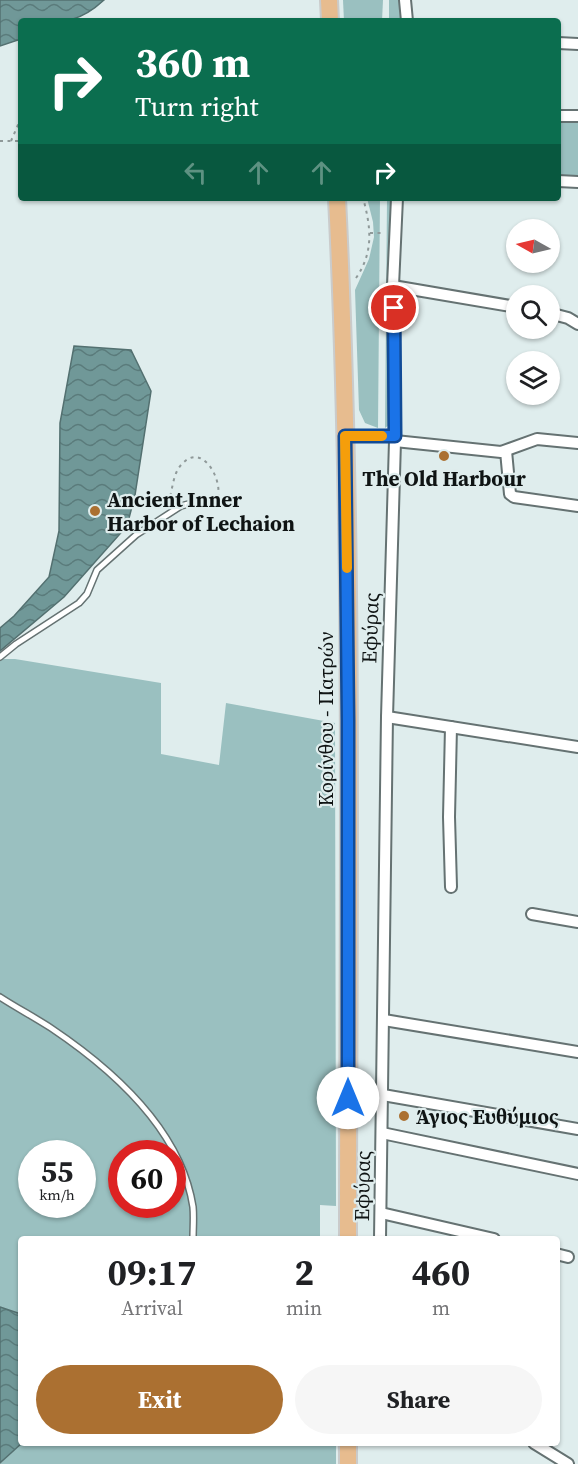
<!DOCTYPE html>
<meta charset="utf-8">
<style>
body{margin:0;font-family:"Source Serif 4",serif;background:#f6f6f6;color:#202124;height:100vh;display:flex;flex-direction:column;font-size:22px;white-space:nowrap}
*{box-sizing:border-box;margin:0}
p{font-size:20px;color:#757577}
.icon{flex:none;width:33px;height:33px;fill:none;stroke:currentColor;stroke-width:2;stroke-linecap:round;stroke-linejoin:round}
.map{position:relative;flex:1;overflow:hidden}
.drawer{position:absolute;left:18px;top:1236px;width:542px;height:210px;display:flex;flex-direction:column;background:#fff;border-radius:6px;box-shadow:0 2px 4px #0004}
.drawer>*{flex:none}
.top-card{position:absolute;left:18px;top:18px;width:543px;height:183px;border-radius:6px;box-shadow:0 2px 4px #0004;background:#0b6e4f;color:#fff;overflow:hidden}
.needle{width:39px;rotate:278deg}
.fabs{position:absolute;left:506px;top:219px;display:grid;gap:12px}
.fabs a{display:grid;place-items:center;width:54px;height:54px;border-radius:50%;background:#fff;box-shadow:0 2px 4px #0004;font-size:30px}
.speed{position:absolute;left:18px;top:1140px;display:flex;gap:12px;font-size:30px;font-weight:700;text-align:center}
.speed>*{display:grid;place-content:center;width:78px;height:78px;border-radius:50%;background:#fff;box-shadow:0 2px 4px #0004;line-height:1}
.speed small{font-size:15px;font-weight:400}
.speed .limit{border:9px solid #d22;background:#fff;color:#111}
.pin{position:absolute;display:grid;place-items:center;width:51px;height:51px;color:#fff;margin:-26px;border:3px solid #fff;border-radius:50%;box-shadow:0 2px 6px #0007}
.me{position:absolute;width:66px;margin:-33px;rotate:0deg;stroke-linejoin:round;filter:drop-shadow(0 0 4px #0008)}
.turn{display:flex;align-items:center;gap:21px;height:126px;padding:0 18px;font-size:27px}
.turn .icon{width:78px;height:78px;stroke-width:2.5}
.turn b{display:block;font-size:42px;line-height:51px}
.lanes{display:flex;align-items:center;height:57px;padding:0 18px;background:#0003;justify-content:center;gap:30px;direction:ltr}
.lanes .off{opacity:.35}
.eta{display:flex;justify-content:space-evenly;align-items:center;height:102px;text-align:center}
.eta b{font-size:36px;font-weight:700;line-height:42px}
.button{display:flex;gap:12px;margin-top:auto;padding:12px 18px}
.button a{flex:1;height:69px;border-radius:36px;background:#ab7031;color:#fff;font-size:24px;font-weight:700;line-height:69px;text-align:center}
.button a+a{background:#f6f6f6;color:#202124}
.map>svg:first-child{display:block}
.green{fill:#9ac0c0;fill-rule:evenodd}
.water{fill:url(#water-waves);stroke:#537070;stroke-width:1.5}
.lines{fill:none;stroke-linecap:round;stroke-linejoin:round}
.service-casing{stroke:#657272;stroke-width:8}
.minor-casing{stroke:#657272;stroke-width:14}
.primary-casing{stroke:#cacbcb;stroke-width:20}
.path{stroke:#8f9999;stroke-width:2;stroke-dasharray:3 4.5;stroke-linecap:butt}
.service{stroke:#fff;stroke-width:5}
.minor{stroke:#fff;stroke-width:10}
.primary{stroke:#e7bc8f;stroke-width:16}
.route-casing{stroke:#114b97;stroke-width:15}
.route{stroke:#1a73e8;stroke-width:10}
.slow{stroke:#f59e0b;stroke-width:10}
.poi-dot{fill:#ab7031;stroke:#dfeded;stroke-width:2}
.labels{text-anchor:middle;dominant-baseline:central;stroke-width:4.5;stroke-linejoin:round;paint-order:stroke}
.poi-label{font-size:21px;font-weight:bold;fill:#0f1414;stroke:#dfeded;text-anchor:start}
.street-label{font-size:21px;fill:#0f1414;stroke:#dfeded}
</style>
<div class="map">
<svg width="578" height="1464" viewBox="0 0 578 1464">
<defs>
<pattern id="water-waves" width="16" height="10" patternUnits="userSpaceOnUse" patternTransform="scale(1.5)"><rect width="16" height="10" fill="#709898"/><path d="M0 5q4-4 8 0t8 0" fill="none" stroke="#5a7b7b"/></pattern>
</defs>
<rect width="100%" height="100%" fill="#dfeded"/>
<g class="green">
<path d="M 343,0 L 383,0 L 382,21 L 344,21 Z"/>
<path d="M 389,0 L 399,0 L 401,21 L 389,21 Z"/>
<rect x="558" y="123" width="20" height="54"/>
<path d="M 367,198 L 380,198 L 378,428 L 365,423 L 359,410 L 355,290 L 369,259 L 374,237 L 373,222 Z"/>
<path d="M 387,198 L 392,198 L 389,323 L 391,417 L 389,425 L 385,428 Z"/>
<path d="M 0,659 L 15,659 L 161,683 L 161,754 L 219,765 L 226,703 L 335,723 L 336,1206 L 320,1205 L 320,1239 L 21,1239 L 21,1314 L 0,1307 ZM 32,1154 L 82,1154 L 82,1204 L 32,1204 ZM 122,1154 L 172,1154 L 172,1204 L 122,1204 Z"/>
<path d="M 22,1443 L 336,1443 L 336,1464 L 0,1464 Z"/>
</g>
<g class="water">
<path d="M 0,0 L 104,0 C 75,27 58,21 21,21 L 21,39 L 0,46 Z"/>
<path d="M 74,346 L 131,350 L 151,391 L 135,495 L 127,526 L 64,597 L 0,651 L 0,628 L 14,616 L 49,577 L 59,531 L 60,423 Z"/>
<path d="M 0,1307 L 21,1314 L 22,1443 L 0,1463 Z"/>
</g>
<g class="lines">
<defs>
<g id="service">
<path d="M 0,657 L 16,644 L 79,603 L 87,594 L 97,570 L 136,535 L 181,506 L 192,503 L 216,505"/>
<path d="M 0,997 C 17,1008 34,1017 51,1028 C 112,1069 181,1129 193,1207 C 194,1217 193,1228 193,1239"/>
</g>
<g id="minor">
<path d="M 405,0 L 407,21"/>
<path d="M 558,43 L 578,44"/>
<path d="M 558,116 L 578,116"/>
<path d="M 558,181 L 578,182"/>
<path d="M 393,286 L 516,307"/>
<path d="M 549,313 L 568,318 L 578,324"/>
<path d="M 345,436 L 395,436"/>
<path d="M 395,441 L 501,452 L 537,439 L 578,443"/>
<path d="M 506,451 L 510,494 L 514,497 L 578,506"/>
<path d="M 387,717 L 578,747"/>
<path d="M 451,727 L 449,817 L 451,887"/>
<path d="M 532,914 L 578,922"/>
<path d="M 384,1020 L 578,1052"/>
<path d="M 383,1095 L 578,1129"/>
<path d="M 382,1133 L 578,1174"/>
<path d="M 381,1213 L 494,1239"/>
<path d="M 380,1239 L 387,717 L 395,441 L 393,286 L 397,198"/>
<path d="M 556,1254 L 568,1257"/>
<path d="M 534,1443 L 568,1464"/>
</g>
<g id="primary">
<path d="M 329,0 L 330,21"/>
<path d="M 337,198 C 354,544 348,892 348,1239"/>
<path d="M 348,1464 L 348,1443"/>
</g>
</defs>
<use href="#service" class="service-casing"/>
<use href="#minor" class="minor-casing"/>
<use href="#primary" class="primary-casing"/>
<g class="path">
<path d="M 0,141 L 21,141"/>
<path d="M 11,141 L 21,118"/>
<path d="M 370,233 L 385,233"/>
<path d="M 356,278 C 374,252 371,227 363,198"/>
<path d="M 168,503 C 173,491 172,474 182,464 C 202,442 222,478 218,497"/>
</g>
<use href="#service" class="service"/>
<use href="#minor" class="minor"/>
<use href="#primary" class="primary"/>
</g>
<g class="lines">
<defs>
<path id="route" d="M 348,1098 L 348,720 L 345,436 L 395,436 L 394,308"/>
</defs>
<use href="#route" class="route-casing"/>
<use href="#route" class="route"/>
<path class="slow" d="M 347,568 L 345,436 L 382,436"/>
</g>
<g class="poi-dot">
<circle cx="444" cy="456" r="6"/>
<circle cx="95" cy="511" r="6"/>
<circle cx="404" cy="1116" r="6"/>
</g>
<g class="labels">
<g class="poi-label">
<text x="444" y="478" text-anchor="middle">The Old Harbour</text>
<text x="107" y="499">Ancient Inner<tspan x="107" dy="24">Harbor of Lechaion</tspan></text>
<text x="416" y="1116">Άγιος Ευθύμιος</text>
</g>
<g class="street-label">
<text transform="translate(370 628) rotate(-88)">Εφύρας</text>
<text transform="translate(325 719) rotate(-90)">Κορίνθου - Πατρών</text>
<text transform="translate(362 1186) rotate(-89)">Εφύρας</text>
</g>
</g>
</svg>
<div class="fabs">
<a><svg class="needle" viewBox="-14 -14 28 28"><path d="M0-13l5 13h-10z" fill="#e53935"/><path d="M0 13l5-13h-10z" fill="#757577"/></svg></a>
<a><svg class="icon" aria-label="search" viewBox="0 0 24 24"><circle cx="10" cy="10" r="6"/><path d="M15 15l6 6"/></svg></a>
<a><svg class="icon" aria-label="layers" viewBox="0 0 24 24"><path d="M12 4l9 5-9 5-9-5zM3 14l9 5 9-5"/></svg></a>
</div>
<div class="speed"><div>55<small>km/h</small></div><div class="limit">60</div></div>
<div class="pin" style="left:394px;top:308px;background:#d93025"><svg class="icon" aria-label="arrive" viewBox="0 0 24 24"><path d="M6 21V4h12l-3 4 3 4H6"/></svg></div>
<svg class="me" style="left:348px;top:1098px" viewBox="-20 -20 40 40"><circle r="19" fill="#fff"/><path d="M0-13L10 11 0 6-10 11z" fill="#1a73e8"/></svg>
<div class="top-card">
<div class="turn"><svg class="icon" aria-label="right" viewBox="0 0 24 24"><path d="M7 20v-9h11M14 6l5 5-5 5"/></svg><div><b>360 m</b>Turn right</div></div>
<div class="lanes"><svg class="icon off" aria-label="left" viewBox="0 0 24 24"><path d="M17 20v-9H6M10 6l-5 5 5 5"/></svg><svg class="icon off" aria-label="ahead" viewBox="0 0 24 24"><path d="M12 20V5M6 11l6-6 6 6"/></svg><svg class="icon off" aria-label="ahead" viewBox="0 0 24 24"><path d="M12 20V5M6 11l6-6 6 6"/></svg><svg class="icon" aria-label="right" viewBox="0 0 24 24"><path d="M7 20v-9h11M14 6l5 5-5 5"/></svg></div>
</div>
<section class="drawer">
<div class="eta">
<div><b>09:17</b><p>Arrival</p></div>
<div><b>2</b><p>min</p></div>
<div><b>460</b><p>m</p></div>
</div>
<div class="button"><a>Exit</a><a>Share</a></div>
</section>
</div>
